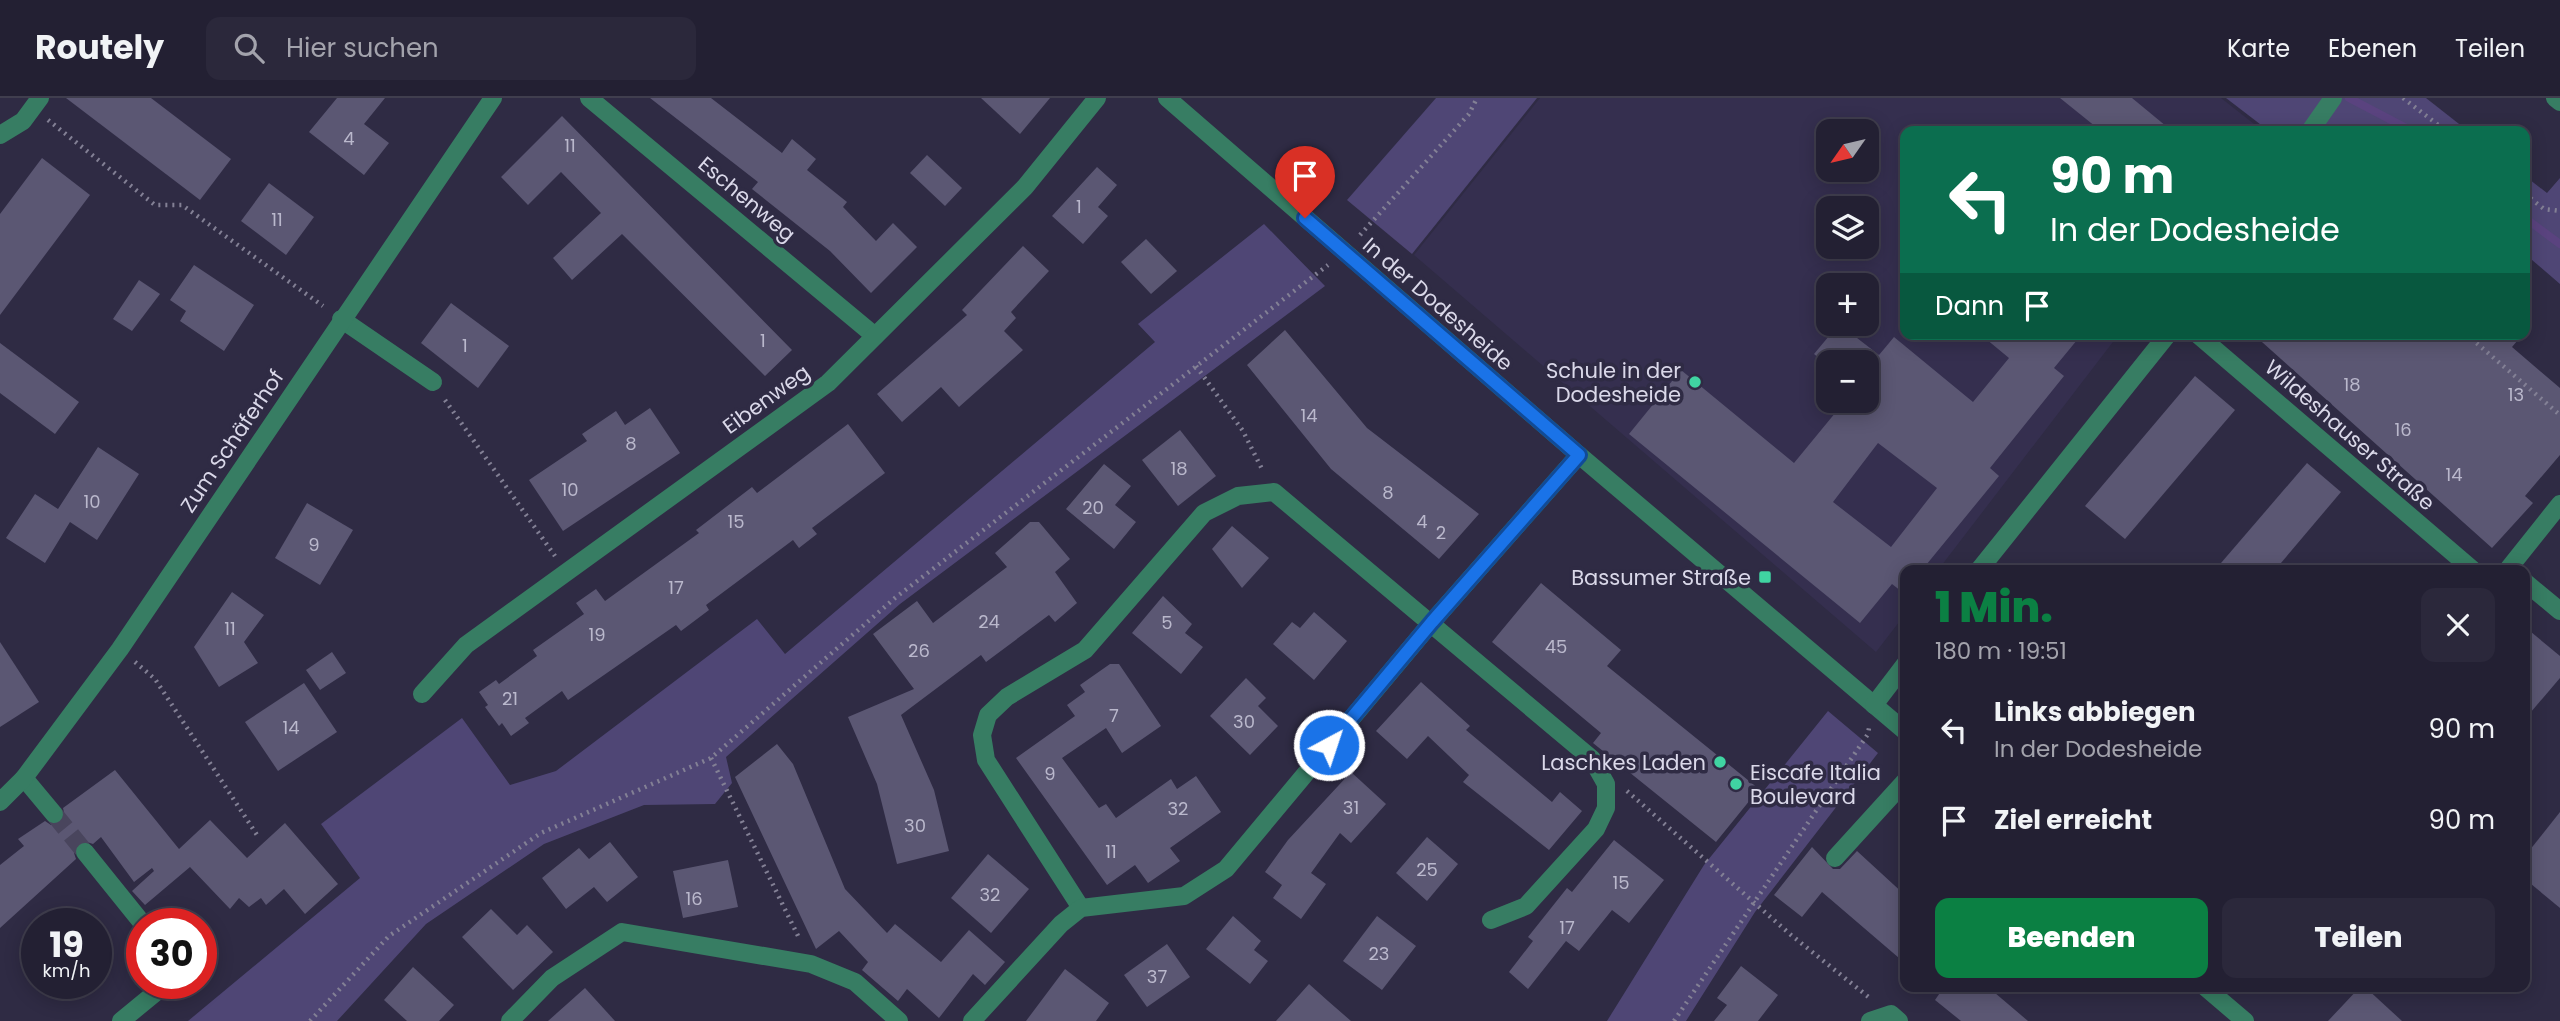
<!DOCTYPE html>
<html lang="de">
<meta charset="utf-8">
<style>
body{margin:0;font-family:Poppins,sans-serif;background:#2b283b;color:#f1f3f6;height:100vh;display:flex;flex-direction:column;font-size:26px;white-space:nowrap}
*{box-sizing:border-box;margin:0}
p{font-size:23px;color:#a3a3ac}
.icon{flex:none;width:38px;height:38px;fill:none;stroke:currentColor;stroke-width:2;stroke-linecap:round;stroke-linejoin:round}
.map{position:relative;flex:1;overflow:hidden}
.side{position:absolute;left:1900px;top:467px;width:630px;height:427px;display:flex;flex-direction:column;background:#232033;border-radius:14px;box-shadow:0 4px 18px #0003,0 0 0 2px #403e4e}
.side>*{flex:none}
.guide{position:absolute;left:1900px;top:28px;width:630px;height:214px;border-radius:14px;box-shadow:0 4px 18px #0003,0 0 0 2px #403e4e;background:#0b6e4f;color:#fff;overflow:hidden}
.needle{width:46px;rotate:236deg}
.tools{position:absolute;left:1816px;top:21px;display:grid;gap:14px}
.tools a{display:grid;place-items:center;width:63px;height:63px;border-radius:14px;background:#232033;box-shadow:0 4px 18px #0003,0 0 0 2px #403e4e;font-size:35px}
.speed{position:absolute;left:21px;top:810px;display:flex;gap:14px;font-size:35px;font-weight:700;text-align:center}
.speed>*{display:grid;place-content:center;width:91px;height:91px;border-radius:50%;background:#232033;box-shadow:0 4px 18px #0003,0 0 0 2px #403e4e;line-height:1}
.speed small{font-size:18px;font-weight:400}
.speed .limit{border:10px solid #d22;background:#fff;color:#111}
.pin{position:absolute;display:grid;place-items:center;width:60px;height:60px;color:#fff;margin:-72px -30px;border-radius:50% 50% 50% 0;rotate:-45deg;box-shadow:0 0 7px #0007}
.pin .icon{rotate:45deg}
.me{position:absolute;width:77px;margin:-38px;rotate:40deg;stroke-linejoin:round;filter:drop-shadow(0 0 5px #0008)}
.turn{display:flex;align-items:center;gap:24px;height:147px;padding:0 35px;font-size:32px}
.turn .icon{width:91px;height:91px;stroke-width:2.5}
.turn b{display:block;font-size:49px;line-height:60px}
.then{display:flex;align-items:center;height:66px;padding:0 35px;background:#0003;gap:14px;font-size:26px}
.round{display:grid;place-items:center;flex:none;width:74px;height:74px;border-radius:14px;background:#2b283b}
.head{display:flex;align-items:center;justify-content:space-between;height:119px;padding:0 35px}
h1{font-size:42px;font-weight:800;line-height:52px;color:#0b8043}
.primary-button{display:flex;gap:14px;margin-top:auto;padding:14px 35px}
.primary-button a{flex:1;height:80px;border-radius:14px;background:#0b8043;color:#fff;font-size:28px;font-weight:800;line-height:80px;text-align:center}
.primary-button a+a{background:#2b283b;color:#f1f3f6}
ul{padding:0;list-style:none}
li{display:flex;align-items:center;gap:21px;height:91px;padding:0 35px}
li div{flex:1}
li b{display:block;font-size:26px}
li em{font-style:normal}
header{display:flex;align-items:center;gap:42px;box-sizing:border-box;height:98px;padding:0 35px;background:#232033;border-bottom:2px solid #403e4e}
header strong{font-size:33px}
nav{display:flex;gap:38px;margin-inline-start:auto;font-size:24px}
.search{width:490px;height:63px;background:#2b283b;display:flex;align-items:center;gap:18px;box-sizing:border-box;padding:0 24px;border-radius:14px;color:#a3a3ac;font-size:26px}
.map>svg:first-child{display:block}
.built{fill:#352f4f;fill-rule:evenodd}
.green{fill:#4f4675}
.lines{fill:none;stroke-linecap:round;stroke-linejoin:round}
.stream{stroke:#5a437f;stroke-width:8}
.building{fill:#5b5773;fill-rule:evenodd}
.minor-tunnel{stroke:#49455d;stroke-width:18;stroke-dasharray:18 9;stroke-linecap:butt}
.path{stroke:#838095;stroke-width:4.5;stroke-dasharray:2 5;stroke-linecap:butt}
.minor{stroke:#377d63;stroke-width:18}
.route-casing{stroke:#114b97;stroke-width:18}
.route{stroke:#1a73e8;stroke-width:12}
.poi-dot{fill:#40d4a2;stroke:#2f2b44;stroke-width:2.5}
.labels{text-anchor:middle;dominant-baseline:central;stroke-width:7;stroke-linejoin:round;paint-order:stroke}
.number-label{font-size:18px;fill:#bab8cc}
.street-label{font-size:21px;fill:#dad8e9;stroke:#2f2b44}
.poi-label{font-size:21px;fill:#dad8e9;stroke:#2f2b44;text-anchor:end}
</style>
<header>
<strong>Routely</strong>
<div class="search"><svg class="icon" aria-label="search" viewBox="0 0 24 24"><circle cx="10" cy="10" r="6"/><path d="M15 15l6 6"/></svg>Hier suchen</div>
<nav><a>Karte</a><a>Ebenen</a><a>Teilen</a></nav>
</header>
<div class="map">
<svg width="2560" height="923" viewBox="0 0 2560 923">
<rect width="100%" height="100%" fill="#2f2b44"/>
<path class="built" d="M 1540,0 L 2221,0 L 2263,33 L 1906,33 L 1906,236 L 2119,236 L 1938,472 L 1906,472 L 1906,515 L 1876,554 L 1414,157 ZM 1829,33 L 1867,33 L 1867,72 L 1829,72 ZM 1829,110 L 1867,110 L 1867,149 L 1829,149 ZM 1829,187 L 1867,187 L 1867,226 L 1829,226 ZM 1829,264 L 1867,264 L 1867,303 L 1829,303 Z"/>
<g class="green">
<path d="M 1436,0 L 1537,0 L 1412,156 L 1347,102 Z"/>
<path d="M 2226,0 L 2426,0 L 2468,33 L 2269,33 Z"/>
<path d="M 2525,78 L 2547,95 L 2560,80 L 2560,186 L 2525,156 Z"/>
<path d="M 1264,126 L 1325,188 L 900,506 L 726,659 L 732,685 L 715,706 L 644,707 L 544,746 L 426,826 L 337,923 L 188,923 L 360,780 L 321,726 L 462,620 L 510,687 L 556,673 L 757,521 L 785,556 L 1155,244 L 1138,226 Z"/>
<path d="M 1828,613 L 1878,655 L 1755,814 L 1686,923 L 1607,923 L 1704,767 Z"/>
</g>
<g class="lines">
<g class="stream">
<path d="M 2349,0 L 2412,33"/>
<path d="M 2525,120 L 2560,146"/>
</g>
</g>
<g class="building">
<path d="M 66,0 L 151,0 L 231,61 L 200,102 Z"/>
<path d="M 337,0 L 385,0 L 364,26 L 389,45 L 364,77 L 309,34 Z"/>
<path d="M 650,0 L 711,0 L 782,55 L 792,41 L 816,61 L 807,72 L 847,104 L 843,109 L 876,143 L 893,125 L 917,149 L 871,195 L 830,153 L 752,91 L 758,84 Z"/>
<path d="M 981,0 L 1050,0 L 1020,36 Z"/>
<path d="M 2060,0 L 2132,0 L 2172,33 L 2101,33 Z"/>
<path d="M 562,18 L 792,252 L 765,278 L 622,136 L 572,182 L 553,160 L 601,115 L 561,74 L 528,107 L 501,79 Z"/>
<path d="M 927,57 L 962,90 L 945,108 L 910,75 Z"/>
<path d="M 42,60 L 90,97 L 0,217 L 0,116 Z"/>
<path d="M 1097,69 L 1117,87 L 1098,109 L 1108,118 L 1083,146 L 1052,118 Z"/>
<path d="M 269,85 L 314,119 L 286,157 L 241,123 Z"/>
<path d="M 1146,141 L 1177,173 L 1151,196 L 1121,164 Z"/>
<path d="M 1023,148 L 1049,173 L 1011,214 L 1016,220 L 1004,233 L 1023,252 L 959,309 L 941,289 L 902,324 L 877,296 L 967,217 L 962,212 Z"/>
<path d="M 194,167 L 254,207 L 224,253 L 180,223 L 186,213 L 170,202 Z"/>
<path d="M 139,182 L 160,196 L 132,233 L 113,221 Z"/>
<path d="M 451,205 L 509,248 L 478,290 L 421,245 Z"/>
<path d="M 1839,226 L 1879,257 L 1894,239 L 1973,304 L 2009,260 L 1980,236 L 2082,236 L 2054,270 L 2064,278 L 1990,370 L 1999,378 L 1922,472 L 1906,472 L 1906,497 L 1892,486 L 1860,525 L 1629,336 L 1681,272 L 1794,365 L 1845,303 L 1867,303 L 1867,264 L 1829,264 L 1829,268 L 1814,256 ZM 1878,345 L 1937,390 L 1891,449 L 1833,404 Z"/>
<path d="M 1285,232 L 1367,330 L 1479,416 L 1439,461 L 1331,371 L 1247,267 Z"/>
<path d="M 2253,236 L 2523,236 L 2512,249 L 2560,290 L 2560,357 L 2525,398 L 2533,405 L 2492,450 Z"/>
<path d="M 0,245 L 79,304 L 55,336 L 0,295 Z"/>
<path d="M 2195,278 L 2235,312 L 2125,441 L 2085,408 Z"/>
<path d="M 650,310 L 680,355 L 563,433 L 529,382 L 587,343 L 582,336 L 616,313 L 625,327 Z"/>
<path d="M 848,326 L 885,375 L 812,430 L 817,436 L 799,450 L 793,442 L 706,507 L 709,512 L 681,533 L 676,527 L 568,602 L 562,593 L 525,620 L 529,625 L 511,638 L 502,625 L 499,628 L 485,609 L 488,607 L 479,594 L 496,582 L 499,586 L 537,558 L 533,552 L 584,516 L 576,505 L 596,491 L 605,503 L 699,435 L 696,432 L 752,389 L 757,395 Z"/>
<path d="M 1180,332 L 1216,378 L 1178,408 L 1142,362 Z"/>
<path d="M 98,349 L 139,376 L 97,442 L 70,424 L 45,465 L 6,440 L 35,396 L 58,411 Z"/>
<path d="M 2307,365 L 2341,394 L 2275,472 L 2215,472 Z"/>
<path d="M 1104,366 L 1131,388 L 1115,407 L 1136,424 L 1114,451 L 1066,411 Z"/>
<path d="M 307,405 L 353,432 L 320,487 L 275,460 Z"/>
<path d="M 1030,424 L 1039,424 L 1070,461 L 1055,474 L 1077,505 L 1055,524 L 1049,517 L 986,564 L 981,557 L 901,617 L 934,692 L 949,753 L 897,766 L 877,686 L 848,619 L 914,591 L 873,536 L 917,503 L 933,525 L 1007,469 L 995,455 Z"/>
<path d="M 1232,428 L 1269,460 L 1242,490 L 1212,451 Z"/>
<path d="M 1541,485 L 1621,552 L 1607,568 L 1759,691 L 1716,744 L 1593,645 L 1601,635 L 1492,544 Z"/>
<path d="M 232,494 L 264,517 L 244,544 L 258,565 L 219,589 L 194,549 Z"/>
<path d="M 1163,498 L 1192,526 L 1185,535 L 1203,549 L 1181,576 L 1132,535 Z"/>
<path d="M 1314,514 L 1347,543 L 1314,582 L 1273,546 L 1292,524 L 1300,530 Z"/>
<path d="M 2525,529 L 2560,558 L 2560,580 L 2525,621 Z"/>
<path d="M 0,544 L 39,604 L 0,629 Z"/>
<path d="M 332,554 L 346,575 L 320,592 L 306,572 Z"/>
<path d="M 1110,566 L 1119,566 L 1161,628 L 1122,655 L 1106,630 L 1062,660 L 1099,710 L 1106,706 L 1116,720 L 1171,681 L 1177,691 L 1196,678 L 1221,714 L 1170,750 L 1180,763 L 1148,785 L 1135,767 L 1107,787 L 1016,660 L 1075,618 L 1067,607 L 1085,594 L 1080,587 Z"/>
<path d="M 1246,580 L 1266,600 L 1258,608 L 1278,628 L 1250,657 L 1210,618 Z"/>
<path d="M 1421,584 L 1470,628 L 1466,632 L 1552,704 L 1560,694 L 1582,713 L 1549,752 L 1463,684 L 1469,677 L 1428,638 L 1407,661 L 1376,633 Z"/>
<path d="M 304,585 L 337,634 L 278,673 L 245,624 Z"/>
<path d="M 777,646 L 793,666 L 845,791 L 887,835 L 895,826 L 941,864 L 969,832 L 1005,864 L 985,887 L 973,876 L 939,920 L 907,891 L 898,903 L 862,872 L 868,864 L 839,833 L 816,851 L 735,679 Z"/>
<path d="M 115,672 L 179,751 L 210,722 L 247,760 L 285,725 L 338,786 L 305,816 L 284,791 L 266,807 L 261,800 L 249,809 L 239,800 L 230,811 L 190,769 L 145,807 L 132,793 L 154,773 L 152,770 L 134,784 L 101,739 L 93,746 L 84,743 L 77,746 L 74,755 L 76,761 L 0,830 L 0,767 L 24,748 L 18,741 L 45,723 L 51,727 L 61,725 L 65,719 L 63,710 Z"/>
<path d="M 1351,674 L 1386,706 L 1351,745 L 1340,735 L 1311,775 L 1326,786 L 1301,821 L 1273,800 L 1282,787 L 1265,774 L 1288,742 Z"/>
<path d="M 2560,714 L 2560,810 L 2525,781 L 2525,758 Z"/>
<path d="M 1427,739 L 1458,766 L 1427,803 L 1396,775 Z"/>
<path d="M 1614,742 L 1664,782 L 1629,825 L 1612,812 L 1579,853 L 1566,843 L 1528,891 L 1509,874 L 1533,843 L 1528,839 L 1567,790 L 1572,794 Z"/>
<path d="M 610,744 L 638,779 L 607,804 L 594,789 L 566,811 L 542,780 L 579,750 L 589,761 Z"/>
<path d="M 1812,749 L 1833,771 L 1840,771 L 1857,753 L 1906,798 L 1906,866 L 1822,794 L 1802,819 L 1774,797 Z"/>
<path d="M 988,756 L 1029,791 L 991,835 L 951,800 Z"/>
<path d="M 728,762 L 738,809 L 683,820 L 673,773 Z"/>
<path d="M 491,811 L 517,837 L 527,827 L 553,854 L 513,892 L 462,839 Z"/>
<path d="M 1233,818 L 1261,843 L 1254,852 L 1268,863 L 1250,886 L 1206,851 Z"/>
<path d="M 1377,818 L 1416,848 L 1382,892 L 1343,863 Z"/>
<path d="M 1167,846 L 1190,879 L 1147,909 L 1124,877 Z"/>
<path d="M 1741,868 L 1778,897 L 1758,923 L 1714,923 L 1727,907 L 1717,900 Z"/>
<path d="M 413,869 L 454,907 L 439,923 L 407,923 L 384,902 Z"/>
<path d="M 1065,871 L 1109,905 L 1096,923 L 1026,923 Z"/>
<path d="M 1309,886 L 1328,903 L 1351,923 L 1276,923 Z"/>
<path d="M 1944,889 L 1988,889 L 2028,923 L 1961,923 L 1935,902 Z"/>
<path d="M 2360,889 L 2365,889 L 2402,923 L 2328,923 Z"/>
<path d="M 585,890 L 615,923 L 548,923 Z"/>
</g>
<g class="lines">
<path class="minor-tunnel" d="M 54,716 L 85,754"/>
<g class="path">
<path d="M 2403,0 L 2446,33"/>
<path d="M 48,22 L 155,107 L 182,107 L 323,208"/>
<path d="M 2525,96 L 2544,111 L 2560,113"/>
<path d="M 1360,137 L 1469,16 L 1477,0"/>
<path d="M 2466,236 L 2560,317"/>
<path d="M 1196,268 L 1243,333 L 1263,373"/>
<path d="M 445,302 L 555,458"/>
<path d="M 135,564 L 155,581 L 257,737"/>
<path d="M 711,660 L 800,842"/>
<path d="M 1627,693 L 1791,837 L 1871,901"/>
<path d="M 310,923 L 389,838 L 541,735 L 711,660 L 895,500 L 1328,167"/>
<path d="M 1674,923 L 1868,636 L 1869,630"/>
</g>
<g class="minor">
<path d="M 589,0 L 875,238"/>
<path d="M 1167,0 L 1579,357 L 1906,634"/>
<path d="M 2555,0 L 2560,4"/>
<path d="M 2310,33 L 2333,0"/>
<path d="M 0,37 L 23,23 L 40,0"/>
<path d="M 341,221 L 433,284"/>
<path d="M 2197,236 L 2473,472"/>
<path d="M 2509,470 L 2560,406"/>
<path d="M 1979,472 L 2168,236"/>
<path d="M 2525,484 L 2560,513"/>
<path d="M 422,596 L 466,547 L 828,285 L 1025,89 L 1097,0"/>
<path d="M 1874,607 L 1906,565"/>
<path d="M 24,680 L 54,716"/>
<path d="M 0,704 L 24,680 L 120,551 L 493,0"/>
<path d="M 85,754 L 143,826"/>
<path d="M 1835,760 L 1906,682"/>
<path d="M 1081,810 L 986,662 L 982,637 L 988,617 L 1007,599 L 1085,552 L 1204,415 L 1238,398 L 1274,394 L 1592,661 L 1606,686 L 1606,710 L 1596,731 L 1526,808 L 1491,822"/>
<path d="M 2205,889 L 2245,923"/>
<path d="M 121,923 L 166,886"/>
<path d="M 510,923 L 552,880 L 622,834 L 811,866 L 855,884 L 899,923"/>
<path d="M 972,923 L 1061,826 L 1081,810 L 1184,798 L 1226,771 L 1432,524 L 1579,357"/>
<path d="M 1870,923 L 1891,916 L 1899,923"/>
</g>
</g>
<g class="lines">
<defs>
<path id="route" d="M 1305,120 L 1579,357 L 1432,524 L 1329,647"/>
</defs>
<use href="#route" class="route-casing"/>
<use href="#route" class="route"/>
</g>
<g class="poi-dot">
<circle cx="1695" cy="284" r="7"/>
<rect x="1758" y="472" width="14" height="14" rx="3.5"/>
<circle cx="1720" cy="664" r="7"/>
<circle cx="1736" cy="686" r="7"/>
</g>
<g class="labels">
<g class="number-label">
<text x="349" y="40">4</text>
<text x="570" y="47">11</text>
<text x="1079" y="108">1</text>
<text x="277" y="121">11</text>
<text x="763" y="242">1</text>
<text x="465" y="247">1</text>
<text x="2352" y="286">18</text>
<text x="2516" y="296">13</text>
<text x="1309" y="317">14</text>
<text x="2403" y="331">16</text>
<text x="631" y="345">8</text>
<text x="1179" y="370">18</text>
<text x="2454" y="376">14</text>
<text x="570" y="391">10</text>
<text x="1388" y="394">8</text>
<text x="92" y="403">10</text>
<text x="1093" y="409">20</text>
<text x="736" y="423">15</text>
<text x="1422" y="423">4</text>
<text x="1441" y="434">2</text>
<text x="314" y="446">9</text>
<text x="676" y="489">17</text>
<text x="989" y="523">24</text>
<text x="1167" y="524">5</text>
<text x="230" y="530">11</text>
<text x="597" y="536">19</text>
<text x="1556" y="548">45</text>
<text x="919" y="552">26</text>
<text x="510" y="600">21</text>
<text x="1114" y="617">7</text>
<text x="1244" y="623">30</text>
<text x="291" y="629">14</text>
<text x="1050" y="675">9</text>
<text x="1351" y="709">31</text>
<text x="1178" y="710">32</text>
<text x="915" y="727">30</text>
<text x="1111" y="753">11</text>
<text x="1427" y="771">25</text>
<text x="1621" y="784">15</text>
<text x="990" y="796">32</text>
<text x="694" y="800">16</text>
<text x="1567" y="829">17</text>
<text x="1379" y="855">23</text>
<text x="1157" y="878">37</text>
</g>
<g class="street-label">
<text transform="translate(747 101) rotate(40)">Eschenweg</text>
<text transform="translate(1438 206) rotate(41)">In der Dodesheide</text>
<text transform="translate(766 301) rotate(-36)">Eibenweg</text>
<text transform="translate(2350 337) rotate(41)">Wildeshauser Straße</text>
<text transform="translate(232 343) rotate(-56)">Zum Schäferhof</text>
</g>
<g class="poi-label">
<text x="1681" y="272">Schule in der<tspan x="1681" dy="24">Dodesheide</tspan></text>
<text x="1751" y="479">Bassumer Straße</text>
<text x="1706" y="664">Laschkes Laden</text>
<text x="1750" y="674" text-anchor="start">Eiscafe Italia<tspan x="1750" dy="24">Boulevard</tspan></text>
</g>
</g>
</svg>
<div class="tools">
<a><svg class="needle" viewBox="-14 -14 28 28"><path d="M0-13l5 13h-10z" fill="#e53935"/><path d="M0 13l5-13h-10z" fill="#a3a3ac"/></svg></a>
<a><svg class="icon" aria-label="layers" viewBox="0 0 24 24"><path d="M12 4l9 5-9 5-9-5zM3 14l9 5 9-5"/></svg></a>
<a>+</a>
<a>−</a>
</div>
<div class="speed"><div>19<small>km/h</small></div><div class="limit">30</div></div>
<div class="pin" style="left:1305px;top:120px;background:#d93025"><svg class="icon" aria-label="arrive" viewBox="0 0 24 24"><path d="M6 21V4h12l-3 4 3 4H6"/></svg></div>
<svg class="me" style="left:1329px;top:647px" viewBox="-20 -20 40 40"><circle r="17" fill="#1a73e8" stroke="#fff" stroke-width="3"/><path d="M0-11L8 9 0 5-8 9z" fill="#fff"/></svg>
<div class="guide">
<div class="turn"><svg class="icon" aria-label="left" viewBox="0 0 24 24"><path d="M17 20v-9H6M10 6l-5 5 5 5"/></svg><div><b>90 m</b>In der Dodesheide</div></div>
<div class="then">Dann<svg class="icon" aria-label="arrive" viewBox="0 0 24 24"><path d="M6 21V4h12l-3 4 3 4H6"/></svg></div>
</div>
<section class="side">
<div class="head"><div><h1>1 Min.</h1><p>180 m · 19:51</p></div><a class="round"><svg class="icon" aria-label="close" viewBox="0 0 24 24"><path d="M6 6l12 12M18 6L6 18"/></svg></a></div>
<ul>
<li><svg class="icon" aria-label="left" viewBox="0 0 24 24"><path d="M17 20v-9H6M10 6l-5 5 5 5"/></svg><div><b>Links abbiegen</b><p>In der Dodesheide</p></div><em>90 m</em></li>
<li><svg class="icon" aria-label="arrive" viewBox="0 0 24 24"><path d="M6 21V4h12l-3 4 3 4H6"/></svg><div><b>Ziel erreicht</b></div><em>90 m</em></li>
</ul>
<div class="primary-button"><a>Beenden</a><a>Teilen</a></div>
</section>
</div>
